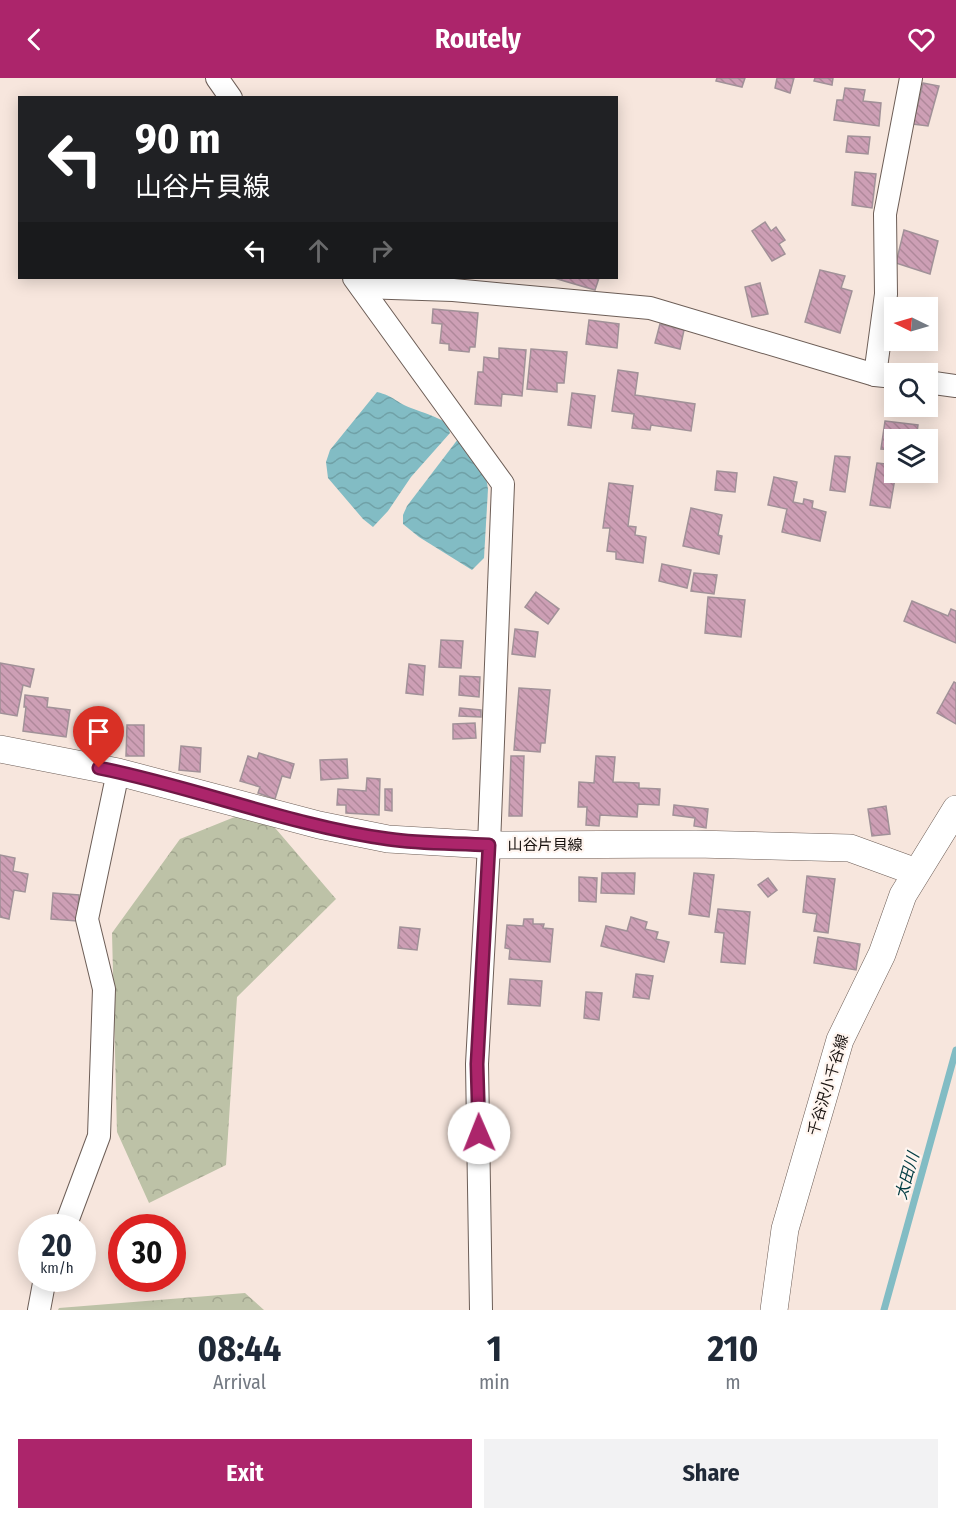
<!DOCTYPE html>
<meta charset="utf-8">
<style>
body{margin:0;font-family:"Fira Sans Condensed","Noto Sans JP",sans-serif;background:#f2f2f3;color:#1f2937;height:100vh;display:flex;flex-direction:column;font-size:22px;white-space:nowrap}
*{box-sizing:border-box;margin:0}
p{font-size:20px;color:#747a83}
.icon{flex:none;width:33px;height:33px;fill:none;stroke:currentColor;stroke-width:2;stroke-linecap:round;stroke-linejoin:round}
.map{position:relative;height:1232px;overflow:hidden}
.panel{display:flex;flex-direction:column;background:#fff;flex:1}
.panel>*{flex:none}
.hud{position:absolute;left:18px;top:18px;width:600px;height:183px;border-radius:0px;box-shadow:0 3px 15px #0003;background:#202124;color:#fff;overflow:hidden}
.needle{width:39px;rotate:275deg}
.buttons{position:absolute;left:884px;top:219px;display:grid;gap:12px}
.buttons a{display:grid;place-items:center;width:54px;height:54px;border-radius:0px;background:#fff;box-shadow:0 3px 15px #0003;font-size:30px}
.speed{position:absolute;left:18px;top:1136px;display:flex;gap:12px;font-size:30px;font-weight:700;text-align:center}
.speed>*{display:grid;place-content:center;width:78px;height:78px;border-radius:50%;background:#fff;box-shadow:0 3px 15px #0003;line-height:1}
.speed small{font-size:15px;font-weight:400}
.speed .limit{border:9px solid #d22;background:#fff;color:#111}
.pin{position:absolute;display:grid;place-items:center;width:51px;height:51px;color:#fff;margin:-62px -26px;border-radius:50% 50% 50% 0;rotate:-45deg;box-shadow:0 0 6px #0007}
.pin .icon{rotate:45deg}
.me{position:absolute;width:66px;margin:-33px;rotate:359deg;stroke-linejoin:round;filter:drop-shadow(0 0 4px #0008)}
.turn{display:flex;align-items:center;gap:21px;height:126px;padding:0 18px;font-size:27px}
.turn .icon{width:78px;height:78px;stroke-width:2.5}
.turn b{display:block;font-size:42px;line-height:51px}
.lanes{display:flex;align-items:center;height:57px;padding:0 18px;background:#0003;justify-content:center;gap:30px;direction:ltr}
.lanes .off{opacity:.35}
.eta{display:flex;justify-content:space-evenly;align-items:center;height:102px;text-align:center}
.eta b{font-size:36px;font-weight:700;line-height:42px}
.action{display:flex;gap:12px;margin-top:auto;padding:12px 18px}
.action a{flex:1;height:69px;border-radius:0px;background:#ac256b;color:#fff;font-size:24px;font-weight:700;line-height:69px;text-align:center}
.action a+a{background:#f2f2f3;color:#1f2937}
header{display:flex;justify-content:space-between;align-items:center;height:78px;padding:0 18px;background:#ac256b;color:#fff;font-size:27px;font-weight:700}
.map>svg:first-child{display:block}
.forest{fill:url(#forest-crowns)}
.water{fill:url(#water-waves)}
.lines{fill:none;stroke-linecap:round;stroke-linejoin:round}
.stream{stroke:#82bcc4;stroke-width:7}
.building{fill:url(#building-back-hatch);stroke:#a19198;stroke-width:1.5}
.minor-casing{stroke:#6d5e57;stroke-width:24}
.major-casing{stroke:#6d5e57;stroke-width:28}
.minor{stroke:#fff;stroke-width:22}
.major{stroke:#fff;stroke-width:27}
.route-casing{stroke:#701846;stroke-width:15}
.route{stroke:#ac256b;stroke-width:10}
.labels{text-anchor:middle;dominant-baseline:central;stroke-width:4.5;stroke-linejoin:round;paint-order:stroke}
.street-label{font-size:15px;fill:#18120f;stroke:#fff5ef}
.water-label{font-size:16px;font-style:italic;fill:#033d43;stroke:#fff5ef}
</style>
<header><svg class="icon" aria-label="back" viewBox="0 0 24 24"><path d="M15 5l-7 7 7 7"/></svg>Routely<svg class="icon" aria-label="heart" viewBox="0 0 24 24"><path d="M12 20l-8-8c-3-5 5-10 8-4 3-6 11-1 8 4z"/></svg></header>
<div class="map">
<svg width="956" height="1232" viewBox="0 0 956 1232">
<defs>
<pattern id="forest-crowns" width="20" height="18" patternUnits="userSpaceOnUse" patternTransform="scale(1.5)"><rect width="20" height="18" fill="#bdc2a7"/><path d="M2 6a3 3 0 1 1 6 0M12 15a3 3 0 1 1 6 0" fill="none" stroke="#a2a68f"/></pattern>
<pattern id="water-waves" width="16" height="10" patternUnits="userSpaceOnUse" patternTransform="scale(1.5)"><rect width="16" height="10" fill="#82bcc4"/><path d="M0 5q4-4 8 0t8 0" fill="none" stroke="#70a1a7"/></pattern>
<pattern id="building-back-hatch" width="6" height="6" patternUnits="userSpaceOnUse" patternTransform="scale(1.5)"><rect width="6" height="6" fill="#cd9fb5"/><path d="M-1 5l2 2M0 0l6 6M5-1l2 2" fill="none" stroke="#af889a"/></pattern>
</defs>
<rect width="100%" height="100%" fill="#f7e6dd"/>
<g class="forest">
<path d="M 252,732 L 270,744 L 336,821 L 237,919 L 226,1087 L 149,1125 L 117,1054 L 112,855 L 180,761 Z"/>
<path d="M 245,1215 L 264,1232 L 58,1232 L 59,1230 Z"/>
</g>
<g class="water">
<path d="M 377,314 C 394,318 397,325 411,330 C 424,335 435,338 447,345 L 450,355 L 411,399 L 388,433 L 373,449 L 363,441 L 328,400 L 326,384 L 330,372 Z"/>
<path d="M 458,361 L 484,388 L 488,411 L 484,480 L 472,492 L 419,459 L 403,446 L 403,437 L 407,428 Z"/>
</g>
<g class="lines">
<path class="stream" d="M 884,1232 L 956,972"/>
</g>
<g class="building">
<path d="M 717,0 L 745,0 L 742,9 L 716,3 Z"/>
<path d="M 777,0 L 794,0 L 790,15 L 775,10 Z"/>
<path d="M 815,0 L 833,0 L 832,7 L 814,3 Z"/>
<path d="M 923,5 L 939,8 L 928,48 L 913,46 Z"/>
<path d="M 845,10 L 865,12 L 863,23 L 881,25 L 879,48 L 834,42 L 837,22 L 843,22 Z"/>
<path d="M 848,58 L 870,59 L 868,76 L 846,74 Z"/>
<path d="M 855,94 L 876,96 L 872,130 L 852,127 Z"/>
<path d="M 765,144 L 771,153 L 776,149 L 785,162 L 779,166 L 785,176 L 772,183 L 752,153 Z"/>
<path d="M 904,152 L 938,163 L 930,196 L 896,185 Z"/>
<path d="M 820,192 L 845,198 L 841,210 L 852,213 L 840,255 L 805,244 Z"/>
<path d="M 554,200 L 599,200 L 595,212 Z"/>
<path d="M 760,205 L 768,236 L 752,239 L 745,209 Z"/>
<path d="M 433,231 L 478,235 L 475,269 L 470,269 L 469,274 L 449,272 L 449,266 L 440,265 L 442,246 L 432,245 Z"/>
<path d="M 589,242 L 619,246 L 617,270 L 586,266 Z"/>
<path d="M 660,246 L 684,252 L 680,271 L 655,265 Z"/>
<path d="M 499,270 L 526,272 L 522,318 L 502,316 L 501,328 L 475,326 L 478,294 L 483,294 L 484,279 L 499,281 Z"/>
<path d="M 531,271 L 567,274 L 564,305 L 557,305 L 557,314 L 527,311 Z"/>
<path d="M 618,292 L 638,295 L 635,317 L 695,326 L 691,353 L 651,347 L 650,352 L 632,350 L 634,336 L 612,333 Z"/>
<path d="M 572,315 L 595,318 L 591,350 L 568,347 Z"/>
<path d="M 885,343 L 918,347 L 916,362 L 894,362 L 894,372 L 881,371 Z"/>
<path d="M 835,378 L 850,379 L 845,414 L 830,412 Z"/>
<path d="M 877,385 L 894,387 L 896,394 L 890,430 L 870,427 Z"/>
<path d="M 717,393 L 737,395 L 735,414 L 715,412 Z"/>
<path d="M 774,399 L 797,404 L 793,424 L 803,426 L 804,421 L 813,423 L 812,430 L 826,434 L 820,463 L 782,454 L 787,431 L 768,427 Z"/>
<path d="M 609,405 L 633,408 L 628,448 L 636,449 L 635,457 L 646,459 L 643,485 L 616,481 L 616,474 L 607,473 L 610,450 L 603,450 Z"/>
<path d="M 691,430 L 722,437 L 718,457 L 722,458 L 719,476 L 683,468 Z"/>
<path d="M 662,486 L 691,492 L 687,510 L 659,503 Z"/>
<path d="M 694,495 L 717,497 L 714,516 L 691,513 Z"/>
<path d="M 536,514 L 559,531 L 548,546 L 525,529 Z"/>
<path d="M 708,519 L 745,522 L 741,559 L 705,555 Z"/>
<path d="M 912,523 L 948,538 L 951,531 L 956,533 L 956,565 L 904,543 Z"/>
<path d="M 515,551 L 538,554 L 535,579 L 512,576 Z"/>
<path d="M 441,562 L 463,563 L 461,590 L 439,589 Z"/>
<path d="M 0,585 L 34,591 L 30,609 L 23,607 L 17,638 L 0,635 Z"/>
<path d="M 409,586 L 425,588 L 423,617 L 406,615 Z"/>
<path d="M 460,598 L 480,599 L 479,619 L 459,617 Z"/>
<path d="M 954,604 L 956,605 L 956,646 L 937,635 Z"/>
<path d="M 519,610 L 550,612 L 545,665 L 541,665 L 540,674 L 514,672 Z"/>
<path d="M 25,617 L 48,620 L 47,629 L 70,632 L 66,659 L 23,653 L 26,629 L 24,629 Z"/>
<path d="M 460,630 L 481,632 L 481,639 L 459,638 Z"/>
<path d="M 475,645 L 476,660 L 453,661 L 453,646 Z"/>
<path d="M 127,647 L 144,647 L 144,678 L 126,678 Z"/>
<path d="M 181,668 L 201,670 L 200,694 L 179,692 Z"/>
<path d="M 259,675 L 294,686 L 290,700 L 282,698 L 275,721 L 258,715 L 260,709 L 240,703 L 248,678 L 257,681 Z"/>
<path d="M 511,678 L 524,678 L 522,738 L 509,738 Z"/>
<path d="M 596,678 L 615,679 L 613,704 L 639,705 L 639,710 L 660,711 L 659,727 L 638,726 L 637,739 L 600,737 L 599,748 L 586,747 L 587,729 L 578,729 L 579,704 L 594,705 Z"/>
<path d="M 347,681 L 348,700 L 321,702 L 320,682 Z"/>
<path d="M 367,700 L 380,701 L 379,737 L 346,735 L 346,727 L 337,727 L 338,711 L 366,713 Z"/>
<path d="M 385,711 L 392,711 L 392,733 L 385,732 Z"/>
<path d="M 674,727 L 708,731 L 706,750 L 694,748 L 695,740 L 673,737 Z"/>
<path d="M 886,728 L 890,756 L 872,758 L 868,731 Z"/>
<path d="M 0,777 L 15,780 L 13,793 L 28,796 L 25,814 L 14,812 L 9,841 L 0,839 Z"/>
<path d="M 602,795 L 635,795 L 634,816 L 601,815 Z"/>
<path d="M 694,795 L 714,797 L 709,839 L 689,836 Z"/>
<path d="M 807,798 L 835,801 L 828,855 L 814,853 L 817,836 L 803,834 Z"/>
<path d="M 579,799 L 597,800 L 596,824 L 579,823 Z"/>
<path d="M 768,800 L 777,812 L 768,819 L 758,807 Z"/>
<path d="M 53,815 L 79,817 L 77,843 L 51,841 Z"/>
<path d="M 718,831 L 750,834 L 745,886 L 721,884 L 724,855 L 715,854 Z"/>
<path d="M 631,839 L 647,844 L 645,851 L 658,854 L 656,861 L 669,864 L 664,884 L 601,868 L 606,848 L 627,853 Z"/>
<path d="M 524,841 L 533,841 L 533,846 L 544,846 L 543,850 L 553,851 L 550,884 L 509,881 L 510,871 L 505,870 L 507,847 L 523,848 Z"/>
<path d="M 400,849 L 420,851 L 417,872 L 398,870 Z"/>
<path d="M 818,859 L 860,866 L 856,892 L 814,885 Z"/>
<path d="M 636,896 L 653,898 L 649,921 L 633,919 Z"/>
<path d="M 510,901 L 542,903 L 540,928 L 508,926 Z"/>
<path d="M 586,914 L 602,915 L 599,942 L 584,940 Z"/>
</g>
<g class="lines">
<defs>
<g id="minor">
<path d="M 217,0 L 231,20"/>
<path d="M 354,200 L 503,406 L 489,767 L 477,986 L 481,1232"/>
<path d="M 361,209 L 453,212 L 650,230 L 875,297 L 894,299"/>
<path d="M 875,297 L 886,216 L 885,136 L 911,0"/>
<path d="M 927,304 L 956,308"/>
<path d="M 65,1149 L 99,1058 L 104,911 L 87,841 L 118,694"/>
<path d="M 39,1232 L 45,1200"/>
</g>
<g id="major">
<path d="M 0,671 L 118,694 L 319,747 L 388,761 L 489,767 L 696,766 L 850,770 L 916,794"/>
<path d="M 774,1232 L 785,1151 L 840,962 L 882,876 L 903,817 L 956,731"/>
</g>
</defs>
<use href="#minor" class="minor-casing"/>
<use href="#major" class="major-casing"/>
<use href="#minor" class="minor"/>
<use href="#major" class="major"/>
</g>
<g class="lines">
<defs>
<path id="route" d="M 99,690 C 195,709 292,748 388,761 C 421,766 456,765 489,767 L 477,986 L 479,1055"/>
</defs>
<use href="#route" class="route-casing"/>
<use href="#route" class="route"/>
</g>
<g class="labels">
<g class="street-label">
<text x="545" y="767">山谷片貝線</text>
<text transform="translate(828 1007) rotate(-73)">千谷沢小千谷線</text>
</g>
<g class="water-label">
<text transform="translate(907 1098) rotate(-74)">太田川</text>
</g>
</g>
</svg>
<div class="buttons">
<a><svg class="needle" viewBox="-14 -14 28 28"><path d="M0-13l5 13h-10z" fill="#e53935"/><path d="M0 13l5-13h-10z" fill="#747a83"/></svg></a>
<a><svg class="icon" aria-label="search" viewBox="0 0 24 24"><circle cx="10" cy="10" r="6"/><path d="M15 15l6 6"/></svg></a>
<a><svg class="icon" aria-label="layers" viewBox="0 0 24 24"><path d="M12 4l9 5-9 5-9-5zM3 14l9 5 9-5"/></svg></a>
</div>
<div class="speed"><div>20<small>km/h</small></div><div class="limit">30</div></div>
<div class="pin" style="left:99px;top:690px;background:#d93025"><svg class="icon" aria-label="arrive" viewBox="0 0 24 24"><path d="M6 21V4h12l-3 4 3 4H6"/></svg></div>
<svg class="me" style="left:479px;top:1055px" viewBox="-20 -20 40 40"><circle r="19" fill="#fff"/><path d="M0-13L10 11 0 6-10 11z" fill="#ac256b"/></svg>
<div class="hud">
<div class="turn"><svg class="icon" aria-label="left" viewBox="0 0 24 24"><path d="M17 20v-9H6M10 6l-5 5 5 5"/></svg><div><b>90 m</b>山谷片貝線</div></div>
<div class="lanes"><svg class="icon" aria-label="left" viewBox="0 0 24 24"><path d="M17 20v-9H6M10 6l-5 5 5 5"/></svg><svg class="icon off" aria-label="ahead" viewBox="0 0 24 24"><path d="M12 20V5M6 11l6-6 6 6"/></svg><svg class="icon off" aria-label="right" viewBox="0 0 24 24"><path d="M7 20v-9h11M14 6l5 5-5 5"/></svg></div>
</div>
</div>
<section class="panel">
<div class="eta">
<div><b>08:44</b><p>Arrival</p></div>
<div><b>1</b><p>min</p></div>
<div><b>210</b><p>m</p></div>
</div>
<div class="action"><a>Exit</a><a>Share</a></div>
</section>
